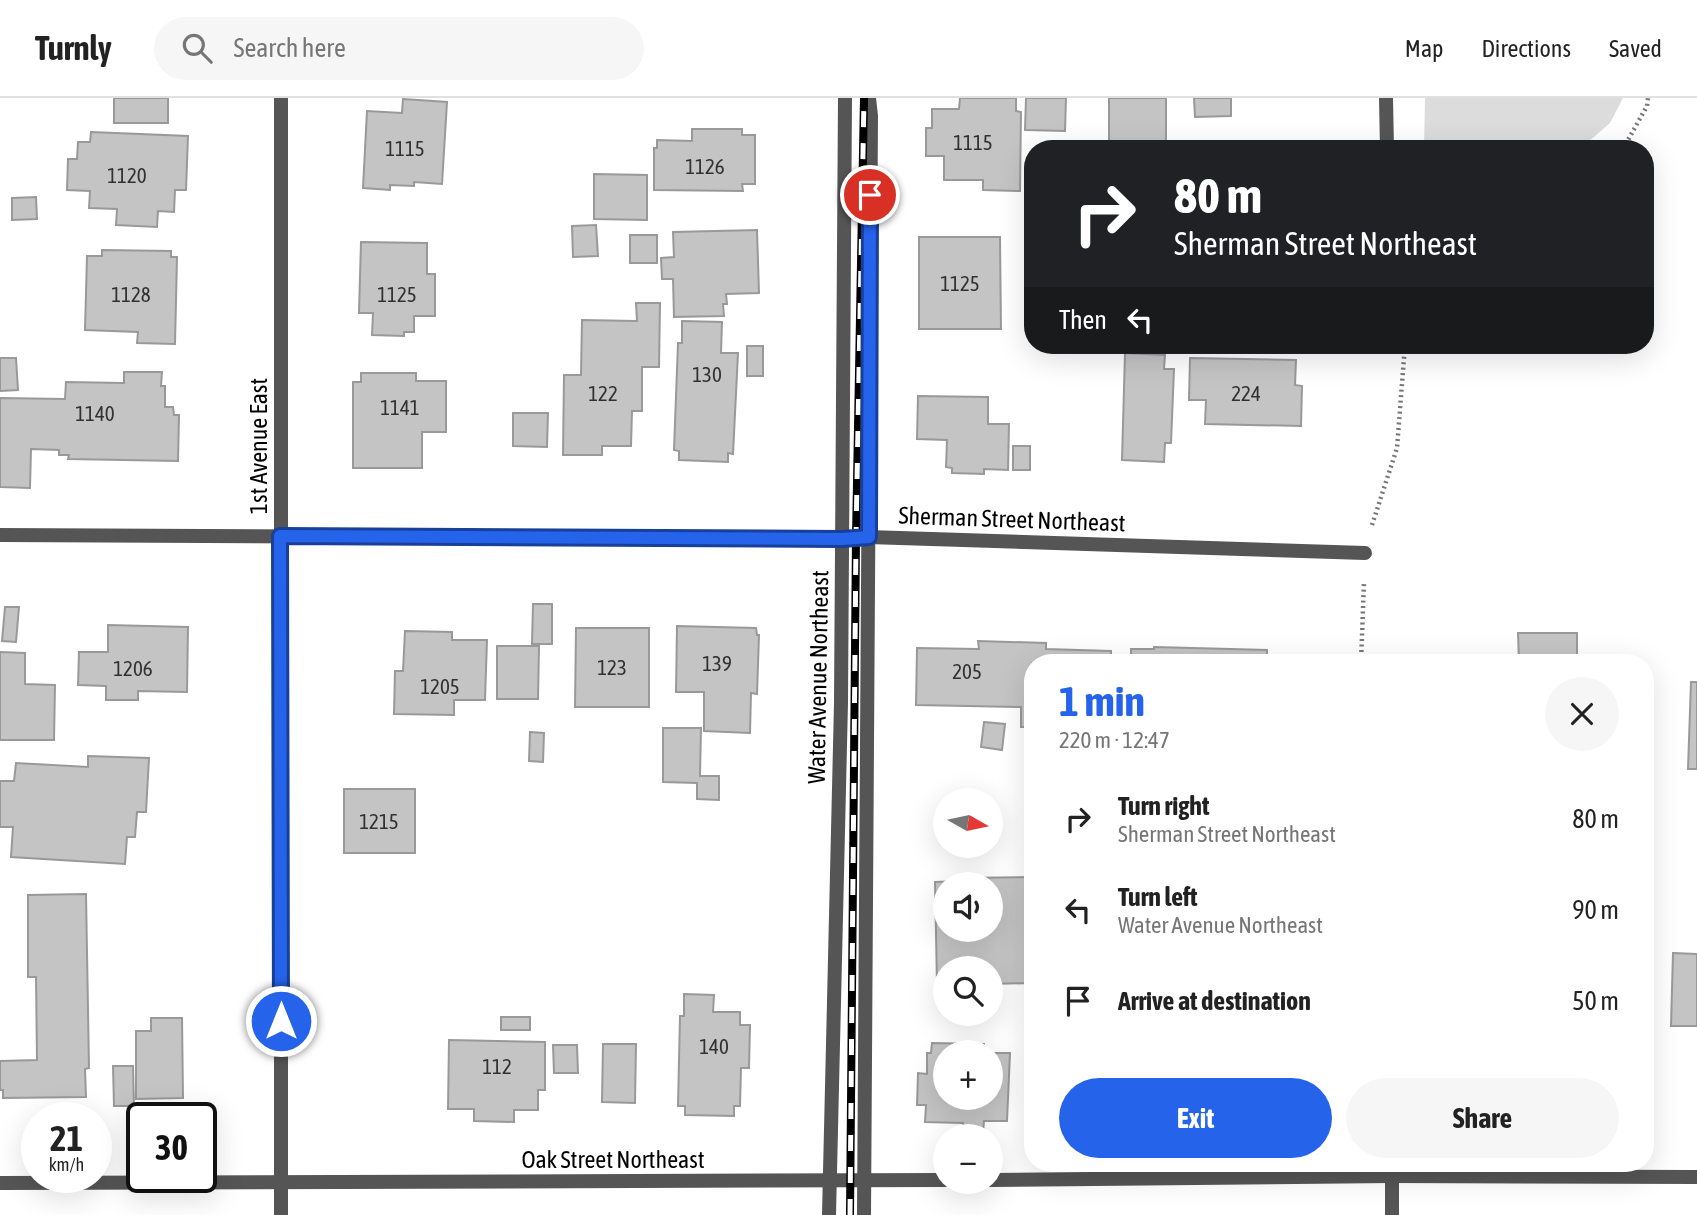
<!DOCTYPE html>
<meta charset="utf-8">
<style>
body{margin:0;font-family:"Asap Condensed",sans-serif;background:#f6f6f6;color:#222;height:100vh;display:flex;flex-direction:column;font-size:26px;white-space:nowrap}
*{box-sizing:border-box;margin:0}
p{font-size:23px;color:#767676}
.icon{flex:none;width:38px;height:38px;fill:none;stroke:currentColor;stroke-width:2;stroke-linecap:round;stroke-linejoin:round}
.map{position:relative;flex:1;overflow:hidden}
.panel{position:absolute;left:1024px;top:556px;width:630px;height:518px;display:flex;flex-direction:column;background:#fff;border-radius:28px;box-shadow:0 7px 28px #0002}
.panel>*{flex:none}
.guide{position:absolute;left:1024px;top:42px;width:630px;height:214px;border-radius:28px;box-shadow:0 7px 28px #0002;background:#202124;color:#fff;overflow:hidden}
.needle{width:46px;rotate:99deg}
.fabs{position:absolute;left:933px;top:690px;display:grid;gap:14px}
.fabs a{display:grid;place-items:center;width:70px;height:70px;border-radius:50%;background:#fff;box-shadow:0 7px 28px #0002;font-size:35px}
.speed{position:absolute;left:21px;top:1004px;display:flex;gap:14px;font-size:35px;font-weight:700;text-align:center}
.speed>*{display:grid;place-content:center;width:91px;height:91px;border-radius:50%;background:#fff;box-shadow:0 7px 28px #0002;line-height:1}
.speed small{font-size:18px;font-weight:400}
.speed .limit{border:4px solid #111;border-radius:10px;background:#fff;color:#111}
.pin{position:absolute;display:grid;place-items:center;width:60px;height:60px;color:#fff;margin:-30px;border:4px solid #fff;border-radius:50%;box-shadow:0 2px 7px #0007}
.me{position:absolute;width:77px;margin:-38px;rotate:0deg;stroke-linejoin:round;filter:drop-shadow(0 0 5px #0008)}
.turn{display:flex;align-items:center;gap:24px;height:147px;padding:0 35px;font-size:32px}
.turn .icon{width:91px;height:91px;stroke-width:2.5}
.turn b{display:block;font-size:49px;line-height:60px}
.then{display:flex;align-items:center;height:66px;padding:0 35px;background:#0003;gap:14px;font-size:26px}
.round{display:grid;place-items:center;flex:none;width:74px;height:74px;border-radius:37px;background:#f6f6f6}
.headline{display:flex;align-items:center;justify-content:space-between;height:119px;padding:0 35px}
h1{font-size:42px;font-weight:700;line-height:52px;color:#2563eb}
.action{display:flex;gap:14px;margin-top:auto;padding:14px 35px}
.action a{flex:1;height:80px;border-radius:42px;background:#2563eb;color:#fff;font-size:28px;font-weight:700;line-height:80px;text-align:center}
.action a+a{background:#f6f6f6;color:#222}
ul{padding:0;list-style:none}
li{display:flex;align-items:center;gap:21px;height:91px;padding:0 35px}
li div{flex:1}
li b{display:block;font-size:26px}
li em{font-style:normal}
header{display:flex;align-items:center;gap:42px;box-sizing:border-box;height:98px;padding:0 35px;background:#fff;border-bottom:2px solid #e0e0e0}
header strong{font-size:33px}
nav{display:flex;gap:38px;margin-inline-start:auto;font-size:24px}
.search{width:490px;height:63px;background:#f6f6f6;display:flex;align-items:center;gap:18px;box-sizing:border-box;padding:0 24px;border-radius:38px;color:#767676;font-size:26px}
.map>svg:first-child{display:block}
.green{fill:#dcdcdc}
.building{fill:#c4c4c4;stroke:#999;stroke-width:2;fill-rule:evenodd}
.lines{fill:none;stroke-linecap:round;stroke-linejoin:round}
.path{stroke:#777;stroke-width:4.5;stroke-dasharray:2 3.5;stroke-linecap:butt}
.lane{stroke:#555;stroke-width:14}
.street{stroke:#555;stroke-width:14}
.rail-casing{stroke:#000;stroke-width:8}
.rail{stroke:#fff;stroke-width:5;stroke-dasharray:16;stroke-linecap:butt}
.route-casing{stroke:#184099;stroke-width:18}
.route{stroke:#2563eb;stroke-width:12}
.labels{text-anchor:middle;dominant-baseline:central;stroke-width:5;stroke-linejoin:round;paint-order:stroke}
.number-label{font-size:21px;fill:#313131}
.street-label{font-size:24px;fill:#000;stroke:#fff}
</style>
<header>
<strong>Turnly</strong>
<div class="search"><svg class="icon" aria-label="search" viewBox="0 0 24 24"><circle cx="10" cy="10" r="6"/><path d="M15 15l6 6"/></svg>Search here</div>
<nav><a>Map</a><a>Directions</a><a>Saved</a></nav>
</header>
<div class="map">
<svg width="1697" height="1117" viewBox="0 0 1697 1117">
<rect width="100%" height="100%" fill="#fff"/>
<path class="green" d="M 1425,0 L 1623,0 L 1610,25 L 1580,51 L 1424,51 Z"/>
<g class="building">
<rect x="114" y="0" width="54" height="25"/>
<path d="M 960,0 L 1016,0 L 1016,13 L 1021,14 L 1020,93 L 983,92 L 983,82 L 944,82 L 944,58 L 926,58 L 926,30 L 932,30 L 932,11 L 959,11 Z"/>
<path d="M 1026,0 L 1066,0 L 1065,33 L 1025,32 Z"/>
<rect x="1109" y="0" width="57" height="51"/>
<path d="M 1194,0 L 1231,0 L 1231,18 L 1195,19 Z"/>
<path d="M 403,1 L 447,4 L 442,86 L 414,84 L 414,88 L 390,87 L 390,92 L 363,90 L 367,13 L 402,15 Z"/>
<path d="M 692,31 L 742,31 L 742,37 L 755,37 L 755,86 L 742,86 L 743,93 L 654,92 L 654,50 L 657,50 L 657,42 L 692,43 Z"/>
<path d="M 91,34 L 188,38 L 186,92 L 175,92 L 174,114 L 158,113 L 157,129 L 116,127 L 117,111 L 89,110 L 90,93 L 67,92 L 68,61 L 77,61 L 78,44 L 90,44 Z"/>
<path d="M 1216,43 L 1247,44 L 1247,51 L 1216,51 Z"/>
<path d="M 594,76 L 647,77 L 647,122 L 594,121 Z"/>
<path d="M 36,99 L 37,121 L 12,122 L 12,100 Z"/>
<path d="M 596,127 L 598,158 L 573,159 L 572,128 Z"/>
<path d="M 757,132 L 759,195 L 726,196 L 727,206 L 723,206 L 724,218 L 674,219 L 673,181 L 662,181 L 661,160 L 674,159 L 673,134 Z"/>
<rect x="630" y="137" width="27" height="28"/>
<path d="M 919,139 L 1000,139 L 1001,231 L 919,231 Z"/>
<path d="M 361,144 L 427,145 L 427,176 L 435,176 L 435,218 L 414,218 L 414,234 L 404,234 L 404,238 L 372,237 L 373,215 L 359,215 Z"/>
<path d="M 102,152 L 171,153 L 171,159 L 177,159 L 175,246 L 137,245 L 138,234 L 85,232 L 87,158 L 102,158 Z"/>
<path d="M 636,205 L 660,205 L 659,269 L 642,269 L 642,313 L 632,313 L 631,348 L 602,348 L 602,357 L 563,357 L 564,277 L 581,277 L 582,222 L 637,223 Z"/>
<path d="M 682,223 L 722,224 L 721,255 L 738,255 L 733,356 L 728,355 L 728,364 L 679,362 L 679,353 L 674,352 L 678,245 L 682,245 Z"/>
<rect x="747" y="248" width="16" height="30"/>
<path d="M 1125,255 L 1165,257 L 1164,271 L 1174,271 L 1171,345 L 1165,345 L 1164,364 L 1122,362 Z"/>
<path d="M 0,260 L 16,260 L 18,292 L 0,293 Z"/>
<path d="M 1190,260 L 1296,262 L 1295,287 L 1302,288 L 1301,328 L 1205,326 L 1206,302 L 1189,302 Z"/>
<path d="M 124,274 L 162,274 L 161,288 L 165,288 L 165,309 L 173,309 L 174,317 L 179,317 L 178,363 L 68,361 L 69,357 L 59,357 L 59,352 L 31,351 L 30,390 L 0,389 L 0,300 L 65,301 L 66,284 L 124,285 Z"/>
<path d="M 361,275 L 416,275 L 416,283 L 446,283 L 446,334 L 422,334 L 422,370 L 353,370 L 353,284 L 361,284 Z"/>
<path d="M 918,298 L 988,299 L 988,326 L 1009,326 L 1008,372 L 984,371 L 984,376 L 952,375 L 952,370 L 946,369 L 947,342 L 917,341 Z"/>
<path d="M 513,315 L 548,315 L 547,349 L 513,348 Z"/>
<rect x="1013" y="348" width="17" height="24"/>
<path d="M 533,506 L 552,506 L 552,546 L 532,546 Z"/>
<path d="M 5,509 L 19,509 L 16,544 L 2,543 Z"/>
<path d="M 108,527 L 188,529 L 187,594 L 138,593 L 138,602 L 106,602 L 106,588 L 78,587 L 79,554 L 108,554 Z"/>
<path d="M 677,528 L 756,530 L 757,537 L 759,537 L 757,596 L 751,595 L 750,635 L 704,633 L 704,594 L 676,594 Z"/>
<path d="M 576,530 L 649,530 L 649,609 L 575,609 Z"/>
<path d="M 405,533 L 452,534 L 452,542 L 487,542 L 485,602 L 454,602 L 454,617 L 394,616 L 395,573 L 403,573 Z"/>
<path d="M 1518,535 L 1577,535 L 1577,565 L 1519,565 Z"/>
<path d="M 978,543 L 1046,545 L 1046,551 L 1111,553 L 1111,565 L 1032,565 L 1032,629 L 1021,629 L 1021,609 L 916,607 L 917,550 L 979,551 Z"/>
<path d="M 497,548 L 539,548 L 538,601 L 497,601 Z"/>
<path d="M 1154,549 L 1267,552 L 1267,565 L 1131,565 L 1131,551 L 1154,551 Z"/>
<path d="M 0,554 L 25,555 L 25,586 L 55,587 L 54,642 L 0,642 Z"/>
<path d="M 1691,584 L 1697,584 L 1697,671 L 1688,671 Z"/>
<path d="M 984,624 L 1005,626 L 1002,652 L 981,649 Z"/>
<path d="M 663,630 L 701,630 L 700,678 L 719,678 L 719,702 L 697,701 L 697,685 L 663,684 Z"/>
<path d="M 530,634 L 544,635 L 543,664 L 529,663 Z"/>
<path d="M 88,658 L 149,660 L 146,714 L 137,714 L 135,739 L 127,739 L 125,766 L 11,759 L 13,729 L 0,729 L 0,683 L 14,683 L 16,665 L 88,669 Z"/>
<rect x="344" y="691" width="71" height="64"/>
<path d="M 1032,779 L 1032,885 L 990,886 L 990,870 L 945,870 L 945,887 L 937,887 L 935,784 L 964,783 L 963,780 ZM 945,786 L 990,786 L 990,831 L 945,831 Z"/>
<path d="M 86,796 L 89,970 L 85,971 L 86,999 L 3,1000 L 3,992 L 0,992 L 0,963 L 37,962 L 36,879 L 28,879 L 28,797 Z"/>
<path d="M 1673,855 L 1697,856 L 1697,928 L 1671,928 Z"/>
<path d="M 684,896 L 714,897 L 713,914 L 740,914 L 740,927 L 750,927 L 749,970 L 741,970 L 740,1008 L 734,1008 L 734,1018 L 685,1017 L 685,1008 L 678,1008 L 680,918 L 684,918 Z"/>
<rect x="501" y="919" width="29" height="13"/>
<path d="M 151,920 L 182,920 L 183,1000 L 136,1001 L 136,933 L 151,933 Z"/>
<path d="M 449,942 L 545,944 L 545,992 L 538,992 L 538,1012 L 514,1012 L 514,1024 L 474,1023 L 474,1011 L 448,1011 Z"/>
<path d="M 932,945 L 984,946 L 984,954 L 945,954 L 945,999 L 990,999 L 990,955 L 1010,955 L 1007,1023 L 984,1023 L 983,1035 L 963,1034 L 963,1025 L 925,1024 L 926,1007 L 917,1007 L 918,975 L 927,976 L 927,955 L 931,955 Z"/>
<path d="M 603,946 L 636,946 L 635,1005 L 602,1004 Z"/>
<path d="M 553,947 L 577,947 L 578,975 L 554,975 Z"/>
<path d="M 113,968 L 133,968 L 134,1008 L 114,1008 Z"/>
</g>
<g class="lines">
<g class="path">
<path d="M 1623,51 L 1647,8 L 1648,0"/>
<path d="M 1372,427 L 1397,350 L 1405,247"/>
<path d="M 1361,565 L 1364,484"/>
</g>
<path class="lane" d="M 1386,0 L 1387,51"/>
<g class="street">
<path d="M 281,0 L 281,1117"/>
<path d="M 0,437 L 842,441 L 868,439 L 1365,455"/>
<path d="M 1392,1066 L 1392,1117"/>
<path d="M 990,1082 L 1391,1078 L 1697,1079"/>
<path d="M 0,1085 L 945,1082"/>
<path d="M 829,1117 L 841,605 L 845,0"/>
<path d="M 864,1117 L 871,18 L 869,0"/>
</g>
<defs>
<path id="rail" d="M 850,1117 L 856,439 L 864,0"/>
</defs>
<use href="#rail" class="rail-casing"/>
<use href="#rail" class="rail"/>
</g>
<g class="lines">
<defs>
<path id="route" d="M 281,923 L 280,438 L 842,441 L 869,439 L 870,97"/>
</defs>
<use href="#route" class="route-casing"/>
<use href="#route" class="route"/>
</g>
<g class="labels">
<g class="number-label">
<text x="973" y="44">1115</text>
<text x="405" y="50">1115</text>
<text x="705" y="68">1126</text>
<text x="127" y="77">1120</text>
<text x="960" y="185">1125</text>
<text x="131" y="196">1128</text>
<text x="397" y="196">1125</text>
<text x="707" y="276">130</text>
<text x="603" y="295">122</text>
<text x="1246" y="295">224</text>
<text x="400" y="309">1141</text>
<text x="95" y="315">1140</text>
<text x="717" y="565">139</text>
<text x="612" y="569">123</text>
<text x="133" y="570">1206</text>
<text x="967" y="573">205</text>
<text x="440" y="588">1205</text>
<text x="379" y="723">1215</text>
<text x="714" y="948">140</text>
<text x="497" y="968">112</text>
</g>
<g class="street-label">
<text transform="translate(258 348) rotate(-90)">1st Avenue East</text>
<text transform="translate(1012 421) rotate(2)">Sherman Street Northeast</text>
<text transform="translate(818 579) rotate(-89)">Water Avenue Northeast</text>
<text x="613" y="1061">Oak Street Northeast</text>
</g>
</g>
</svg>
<div class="fabs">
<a><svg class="needle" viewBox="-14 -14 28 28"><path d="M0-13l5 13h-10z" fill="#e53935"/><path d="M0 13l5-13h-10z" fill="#767676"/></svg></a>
<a><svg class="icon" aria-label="sound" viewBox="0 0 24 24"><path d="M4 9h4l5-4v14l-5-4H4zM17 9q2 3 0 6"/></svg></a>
<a><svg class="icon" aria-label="search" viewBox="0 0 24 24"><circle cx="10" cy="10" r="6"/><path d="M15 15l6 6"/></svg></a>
<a>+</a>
<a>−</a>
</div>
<div class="speed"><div>21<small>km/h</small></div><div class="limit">30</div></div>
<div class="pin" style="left:870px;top:97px;background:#d93025"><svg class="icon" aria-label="arrive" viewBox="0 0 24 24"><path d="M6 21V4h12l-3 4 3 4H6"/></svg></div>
<svg class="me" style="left:281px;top:923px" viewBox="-20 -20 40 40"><circle r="17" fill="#2563eb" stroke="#fff" stroke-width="3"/><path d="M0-11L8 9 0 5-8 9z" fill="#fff"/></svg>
<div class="guide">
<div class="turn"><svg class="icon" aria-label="right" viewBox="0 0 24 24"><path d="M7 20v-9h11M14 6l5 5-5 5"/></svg><div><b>80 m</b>Sherman Street Northeast</div></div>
<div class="then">Then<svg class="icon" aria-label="left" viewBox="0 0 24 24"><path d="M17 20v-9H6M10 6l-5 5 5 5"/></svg></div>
</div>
<section class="panel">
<div class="headline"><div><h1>1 min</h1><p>220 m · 12:47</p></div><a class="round"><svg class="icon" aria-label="close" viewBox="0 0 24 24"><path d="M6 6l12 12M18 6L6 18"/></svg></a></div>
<ul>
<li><svg class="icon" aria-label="right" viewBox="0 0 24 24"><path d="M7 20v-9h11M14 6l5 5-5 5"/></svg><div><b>Turn right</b><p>Sherman Street Northeast</p></div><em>80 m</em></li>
<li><svg class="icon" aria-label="left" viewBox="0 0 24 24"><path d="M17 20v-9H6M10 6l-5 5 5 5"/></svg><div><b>Turn left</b><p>Water Avenue Northeast</p></div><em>90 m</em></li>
<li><svg class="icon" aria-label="arrive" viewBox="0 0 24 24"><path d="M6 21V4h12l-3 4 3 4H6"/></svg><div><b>Arrive at destination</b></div><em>50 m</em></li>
</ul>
<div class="action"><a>Exit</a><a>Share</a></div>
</section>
</div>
